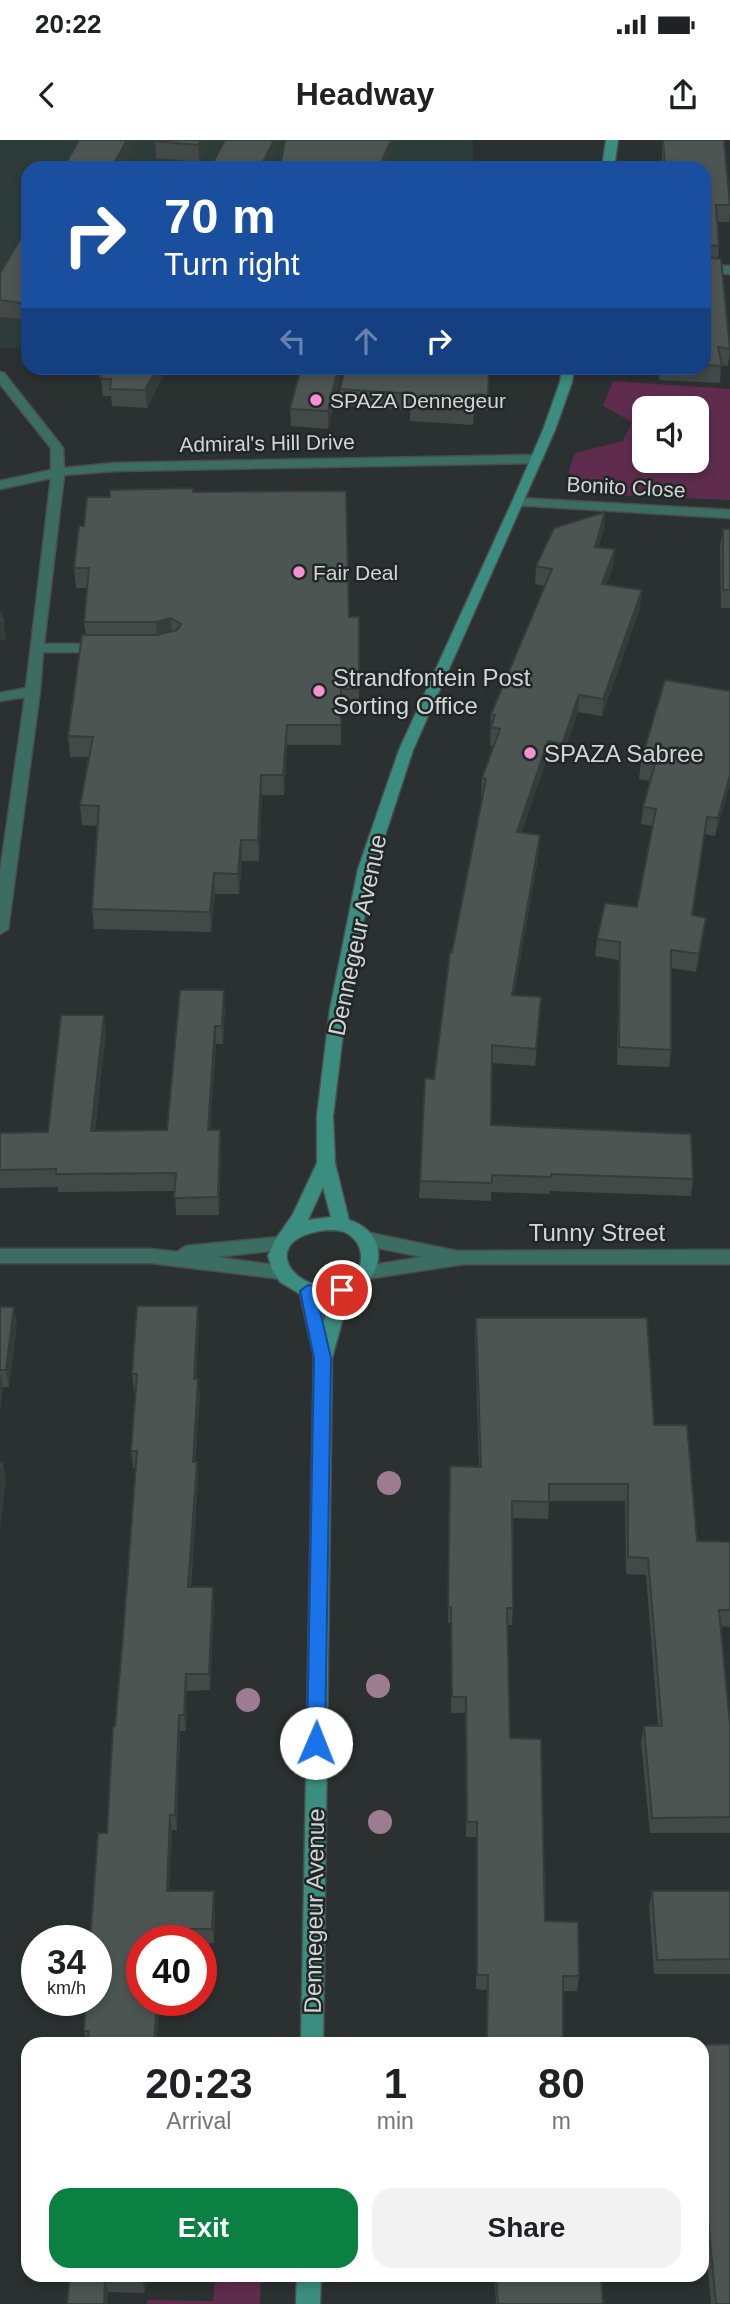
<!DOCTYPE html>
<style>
body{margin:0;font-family:Helvetica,sans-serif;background:#f2f2f2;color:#202124;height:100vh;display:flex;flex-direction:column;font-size:26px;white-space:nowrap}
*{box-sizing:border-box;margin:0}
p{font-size:23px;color:#757577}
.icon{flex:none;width:38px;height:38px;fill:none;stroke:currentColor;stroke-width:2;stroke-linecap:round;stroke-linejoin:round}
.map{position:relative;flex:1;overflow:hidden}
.side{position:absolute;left:21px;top:1897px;width:688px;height:245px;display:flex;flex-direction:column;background:#fff;border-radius:21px;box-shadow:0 4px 10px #0003}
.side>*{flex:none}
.top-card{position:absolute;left:21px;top:21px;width:690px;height:214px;border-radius:21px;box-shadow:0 4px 10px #0003;background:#1a4fa0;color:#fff;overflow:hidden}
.buttons{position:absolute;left:632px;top:256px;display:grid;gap:14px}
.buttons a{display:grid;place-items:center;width:77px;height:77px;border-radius:14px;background:#fff;box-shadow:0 4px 10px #0003;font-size:35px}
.speed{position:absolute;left:21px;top:1785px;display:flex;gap:14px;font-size:35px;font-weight:700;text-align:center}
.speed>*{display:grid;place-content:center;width:91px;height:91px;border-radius:50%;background:#fff;box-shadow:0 4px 10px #0003;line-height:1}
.speed small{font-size:18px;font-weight:400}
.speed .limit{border:10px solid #d22;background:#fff;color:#111}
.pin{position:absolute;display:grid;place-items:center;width:60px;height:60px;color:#fff;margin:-30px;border:4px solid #fff;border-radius:50%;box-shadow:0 2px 7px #0007}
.me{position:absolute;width:77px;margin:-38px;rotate:1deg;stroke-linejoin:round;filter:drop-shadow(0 0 5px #0008)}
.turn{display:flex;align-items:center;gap:24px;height:147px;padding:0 28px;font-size:32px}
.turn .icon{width:91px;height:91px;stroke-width:2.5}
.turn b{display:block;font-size:49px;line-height:60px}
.lanes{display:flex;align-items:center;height:66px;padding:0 28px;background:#0003;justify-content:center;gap:35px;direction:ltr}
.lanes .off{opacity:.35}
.eta{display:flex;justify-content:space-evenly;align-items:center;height:119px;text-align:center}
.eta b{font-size:42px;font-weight:800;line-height:49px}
.action{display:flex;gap:14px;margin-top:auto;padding:14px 28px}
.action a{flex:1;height:80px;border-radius:21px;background:#0b8043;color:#fff;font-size:28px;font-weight:800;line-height:80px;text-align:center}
.action a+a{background:#f2f2f2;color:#202124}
.status{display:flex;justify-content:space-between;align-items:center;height:49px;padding:0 35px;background:#fff;direction:ltr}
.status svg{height:19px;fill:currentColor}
header{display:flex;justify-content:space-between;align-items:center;height:91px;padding:0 28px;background:#fff;font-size:32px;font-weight:800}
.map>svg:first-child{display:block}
.built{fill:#2e3c39}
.green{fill:#5f2c4e;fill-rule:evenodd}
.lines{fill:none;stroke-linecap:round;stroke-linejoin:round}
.street-casing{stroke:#494f4e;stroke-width:3}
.secondary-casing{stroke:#494f4e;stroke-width:3}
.street{fill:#3c6d63;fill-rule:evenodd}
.secondary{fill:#3b8e7f;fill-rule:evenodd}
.tree{fill:#9d7b91}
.wall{fill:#424947}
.shaded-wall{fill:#363c3a}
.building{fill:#4d5553;stroke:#363c3a;stroke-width:2}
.route{fill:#1a73e8;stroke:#114b97;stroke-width:2}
.poi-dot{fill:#f591d1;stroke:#212726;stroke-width:2.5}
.labels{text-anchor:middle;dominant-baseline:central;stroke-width:5;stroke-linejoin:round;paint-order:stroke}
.far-poi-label{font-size:21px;fill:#d1d5d4;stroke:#212726;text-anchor:start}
.far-street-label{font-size:21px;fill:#d1d5d4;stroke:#212726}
.poi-label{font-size:24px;fill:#d1d5d4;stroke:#212726;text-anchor:start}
.street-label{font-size:24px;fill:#d1d5d4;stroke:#212726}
</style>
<div class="status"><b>20:22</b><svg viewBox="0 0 49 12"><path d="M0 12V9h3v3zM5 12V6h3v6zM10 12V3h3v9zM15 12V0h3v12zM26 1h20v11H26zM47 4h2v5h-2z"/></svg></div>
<header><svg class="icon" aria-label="back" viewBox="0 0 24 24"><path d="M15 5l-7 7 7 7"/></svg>Headway<svg class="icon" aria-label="share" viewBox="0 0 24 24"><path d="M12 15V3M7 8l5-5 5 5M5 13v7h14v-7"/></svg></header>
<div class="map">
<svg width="730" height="2164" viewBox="0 0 730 2164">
<rect width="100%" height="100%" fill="#2b3130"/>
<path class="built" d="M 0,0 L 473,0 L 473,27 L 28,28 L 28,209 L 0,208 Z"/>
<g class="green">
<path d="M 613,241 L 730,249 L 730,360 L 607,355 L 572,348 L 569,330 L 575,313 L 623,301 L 632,282 L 603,266 ZM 644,268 L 696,268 L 696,320 L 644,320 Z"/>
<path d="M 215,2135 L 261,2135 L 260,2164 L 147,2164 L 147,2160 L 213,2161 Z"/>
</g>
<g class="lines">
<defs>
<g id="street">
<path d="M 704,125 L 730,126 L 730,134 L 704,132 Z"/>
<path d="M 0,232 L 4,233 L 63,308 L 64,328 L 115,323 L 537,315 L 543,319 L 537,323 L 115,331 L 64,335 L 44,504 L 103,504 L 110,508 L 103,512 L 43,512 L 40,551 L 8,789 L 0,794 L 0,733 L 25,557 L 0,561 L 0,553 L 26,548 L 51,338 L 0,349 L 0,341 L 51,330 L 51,308 L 0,244 Z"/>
<path d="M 519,358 L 730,370 L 730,378 L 514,365 L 512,362 Z"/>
<path d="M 365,1092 L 457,1111 L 730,1110 L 730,1124 L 464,1124 L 366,1139 L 360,1137 L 357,1132 L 360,1127 L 423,1117 L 359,1104 L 356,1099 L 359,1094 Z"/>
<path d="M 281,1097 L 287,1099 L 290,1104 L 287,1109 L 215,1117 L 288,1127 L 291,1132 L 288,1137 L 282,1139 L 151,1123 L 0,1123 L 0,1109 L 151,1109 L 177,1112 L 186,1106 Z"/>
</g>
<g id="secondary">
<path d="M 606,0 L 618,0 L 614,28 L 602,28 Z"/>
<path d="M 562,228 L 574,228 L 572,242 L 555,290 L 413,610 L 374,729 L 346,869 L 333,976 L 335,1023 L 349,1080 C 389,1092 387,1138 350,1153 L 332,1218 L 323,1904 L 301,1904 L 314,1217 L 300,1154 L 280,1142 L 272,1129 L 268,1116 L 275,1100 L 293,1074 L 317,1023 L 317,976 L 330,869 L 358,729 L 399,610 L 512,362 L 543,290 L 560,242 ZM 323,1047 L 331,1077 L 308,1080 ZM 326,1090 C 336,1090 345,1090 352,1097 C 363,1106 365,1126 353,1135 C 309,1172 244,1100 326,1090 ZM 318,1158 L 331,1158 L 324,1182 Z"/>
<path d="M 297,2135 L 321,2135 L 320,2164 L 296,2164 Z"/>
</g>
</defs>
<use href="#street" class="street-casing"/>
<use href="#secondary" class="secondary-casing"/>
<use href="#street" class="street"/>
<use href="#secondary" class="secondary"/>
</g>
<g class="tree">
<circle cx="389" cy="1343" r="12"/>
<circle cx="378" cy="1546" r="12"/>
<circle cx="248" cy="1560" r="12"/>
<circle cx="380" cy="1682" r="12"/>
</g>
<g class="wall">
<path d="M 155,0 L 211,0 L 199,22 L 156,18 Z"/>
<path d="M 662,0 L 724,0 L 730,59 L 730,71 L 729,82 L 717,82 L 719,106 L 718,119 L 730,209 L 728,226 L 721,225 L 720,243 L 659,240 L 660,228 L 704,228 L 704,28 L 662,28 Z"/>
<path d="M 28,86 L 28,180 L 0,177 L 0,133 Z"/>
<path d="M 98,228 L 167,228 L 147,268 L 112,266 L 111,256 L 103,256 L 101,238 L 99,238 Z"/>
<path d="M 301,228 L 341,228 L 341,234 L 328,289 L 291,286 L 290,269 Z"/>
<path d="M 489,228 L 488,270 L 475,270 L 473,285 L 410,281 L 410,270 L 340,265 L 340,249 Z"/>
<path d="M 193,352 L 349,477 L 359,477 L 359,569 L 341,569 L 341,605 L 287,605 L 284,655 L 262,655 L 259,721 L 242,721 L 239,754 L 215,754 L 211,792 L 94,789 L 92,769 L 97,686 L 82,685 L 80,665 L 89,617 L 70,617 L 68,596 L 86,495 L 84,482 L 87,448 L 76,448 L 74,428 L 84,386 L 110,357 Z"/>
<path d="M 605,372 L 604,389 L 598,407 L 615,409 L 613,427 L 606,445 L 640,468 L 602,576 L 578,572 L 561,621 L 547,619 L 521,693 L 539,712 L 514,855 L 540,874 L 535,926 L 492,923 L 491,985 L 693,1039 L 691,1056 L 550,1051 L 549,1054 L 491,1052 L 491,1061 L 419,1058 L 420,1041 L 452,812 L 483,656 L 481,656 L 482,638 L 494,606 L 490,605 L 491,574 L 545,446 L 535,444 L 536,426 Z"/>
<path d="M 723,389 L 730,389 L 730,468 L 721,468 L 720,406 Z"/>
<path d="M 665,540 L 730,644 L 715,696 L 705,694 L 692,775 L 706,778 L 696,832 L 671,828 L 671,910 L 669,927 L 617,925 L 619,820 L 595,816 L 597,799 L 637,767 L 653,686 L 641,684 L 643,667 L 650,641 L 639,639 L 641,621 Z"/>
<path d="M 180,850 L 225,867 L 223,904 L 216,904 L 210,990 L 220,990 L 221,1007 L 219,1075 L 176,1075 L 175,1051 L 58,1052 L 58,1047 L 0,1048 L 0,993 L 48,992 L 104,875 L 106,892 L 95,991 L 167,990 Z"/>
<path d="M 0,1167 L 17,1184 L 9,1247 L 3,1247 L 0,1270 Z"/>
<path d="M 476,1178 L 654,1285 L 697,1401 L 730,1402 L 730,1487 L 720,1486 L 730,1585 L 730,1693 L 650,1693 L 641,1602 L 644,1586 L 658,1586 L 646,1435 L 626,1434 L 625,1361 L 549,1361 L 548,1379 L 512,1378 L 513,1468 L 512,1485 L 507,1485 L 510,1598 L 545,1781 L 579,1836 L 577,1851 L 563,1851 L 563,1904 L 486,1904 L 487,1850 L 476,1849 L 476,1697 L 466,1697 L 465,1573 L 451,1573 L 451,1483 L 448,1483 L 450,1342 L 479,1327 L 475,1195 Z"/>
<path d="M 199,1183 L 196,1239 L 200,1256 L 195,1322 L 198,1339 L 191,1447 L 214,1463 L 210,1550 L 187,1551 L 186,1591 L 180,1591 L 177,1690 L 172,1690 L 169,1751 L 214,1751 L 215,1766 L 214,1803 L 201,1804 L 201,1801 L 142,1801 L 142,1860 L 160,1860 L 156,1904 L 87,1904 L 84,1891 L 107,1693 L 123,1496 L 135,1328 L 133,1328 L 131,1311 L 136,1251 L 134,1251 L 132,1234 Z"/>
<path d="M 652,1751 L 730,1751 L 730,1834 L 654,1834 L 649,1766 Z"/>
<path d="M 702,1905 L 730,2164 L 711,2164 L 702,2068 Z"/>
<path d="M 70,2135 L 146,2135 L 145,2153 L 108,2152 L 107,2164 L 67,2164 Z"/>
<path d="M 494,2135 L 601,2135 L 603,2164 L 496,2164 Z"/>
</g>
<g class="shaded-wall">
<path d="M 127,0 L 138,0 L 122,28 L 111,28 Z"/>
<path d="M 201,0 L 211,0 L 199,22 L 198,5 Z"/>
<path d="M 274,0 L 281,0 L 281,3 L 269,28 L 260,28 Z"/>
<path d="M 391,0 L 391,16 L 386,28 L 379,28 Z"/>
<path d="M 157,228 L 167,228 L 147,268 L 145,250 Z"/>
<path d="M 338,228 L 341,228 L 341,234 L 328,289 L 328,271 Z"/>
<path d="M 476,254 L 475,270 L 473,285 L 474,269 Z"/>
<path d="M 605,372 L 604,389 L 594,424 L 595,407 Z"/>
<path d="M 615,409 L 613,427 L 600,461 L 602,444 Z"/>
<path d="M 642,450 L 640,468 L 602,576 L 603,559 Z"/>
<path d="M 171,478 L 172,498 L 158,502 L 156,482 Z"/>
<path d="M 4,481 L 6,499 L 0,500 L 0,482 Z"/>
<path d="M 579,555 L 578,572 L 561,621 L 562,604 Z"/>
<path d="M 287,585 L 287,605 L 284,655 L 283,635 Z"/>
<path d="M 548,601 L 547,619 L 516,710 L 517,692 Z"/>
<path d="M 261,635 L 262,655 L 259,721 L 258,700 Z"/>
<path d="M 730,635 L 730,644 L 715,696 L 718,678 Z"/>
<path d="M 540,695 L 539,712 L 511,872 L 512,855 Z"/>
<path d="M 241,700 L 242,721 L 239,754 L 238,734 Z"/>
<path d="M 214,733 L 215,754 L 211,792 L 210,772 Z"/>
<path d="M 706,778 L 704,795 L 696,832 L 699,814 Z"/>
<path d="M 224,850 L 225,867 L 223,904 L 222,886 Z"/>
<path d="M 104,875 L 106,892 L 93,1008 L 91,991 Z"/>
<path d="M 215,886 L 216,904 L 209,1007 L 208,990 Z"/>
<path d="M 220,990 L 221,1007 L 219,1075 L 218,1057 Z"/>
<path d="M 198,1166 L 199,1183 L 196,1256 L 194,1239 Z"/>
<path d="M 14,1167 L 17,1184 L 9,1247 L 6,1230 Z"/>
<path d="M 0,1233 L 3,1247 L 0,1270 Z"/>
<path d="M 198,1239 L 200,1256 L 194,1339 L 193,1322 Z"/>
<path d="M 197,1322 L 198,1339 L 189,1464 L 188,1447 Z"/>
<path d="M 3,1323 L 6,1340 L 0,1392 L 0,1347 Z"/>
<path d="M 213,1447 L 214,1463 L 210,1550 L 209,1534 Z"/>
<path d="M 186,1534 L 187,1551 L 186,1591 L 184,1575 Z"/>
<path d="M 179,1575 L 180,1591 L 177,1690 L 175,1675 Z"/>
<path d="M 170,1675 L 172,1690 L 169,1766 L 167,1751 Z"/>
<path d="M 214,1751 L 215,1766 L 214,1803 L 212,1789 Z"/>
<path d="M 157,1860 L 160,1860 L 156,1904 L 154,1904 Z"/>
<path d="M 143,2135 L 146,2135 L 145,2153 L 142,2141 Z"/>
<path d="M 105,2140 L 108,2152 L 107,2164 L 104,2164 Z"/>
</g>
<g class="building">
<path d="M 79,0 L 127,0 L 111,28 L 63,28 Z"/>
<path d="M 155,0 L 201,0 L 198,5 L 155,1 Z"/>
<path d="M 225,0 L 274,0 L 260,28 L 210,28 Z"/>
<path d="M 285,0 L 391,0 L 379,28 L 280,28 Z"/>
<path d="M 663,0 L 724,0 L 730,65 L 716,65 L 719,106 L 706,105 L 704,108 L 704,28 L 665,28 Z"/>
<path d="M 483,23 L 535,24 L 535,28 L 483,28 Z"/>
<path d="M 28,86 L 28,164 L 0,160 L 0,133 Z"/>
<path d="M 704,112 L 704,117 L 721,119 L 730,209 L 718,207 L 722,226 L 704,225 Z"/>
<path d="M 104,228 L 157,228 L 145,250 L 110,249 L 111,239 L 101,239 Z"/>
<path d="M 301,228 L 338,228 L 328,271 L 290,269 Z"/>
<path d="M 345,228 L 489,228 L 488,255 L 476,254 L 474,269 L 410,265 L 412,254 L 340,249 Z"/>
<path d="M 193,348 L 193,352 L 346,351 L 349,477 L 359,477 L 359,549 L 341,549 L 341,585 L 287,585 L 283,635 L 261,635 L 258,700 L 241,700 L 238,734 L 214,733 L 210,772 L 92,769 L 99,666 L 80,665 L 93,597 L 68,596 L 82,495 L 157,495 L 177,490 L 181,484 L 171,478 L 156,482 L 84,482 L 89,428 L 74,428 L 79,386 L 84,386 L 87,357 L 110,357 L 110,350 Z"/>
<path d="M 605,372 L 595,407 L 615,409 L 602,444 L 642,450 L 603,559 L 579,555 L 562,604 L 548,601 L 517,692 L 540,695 L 512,855 L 541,857 L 536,909 L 492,905 L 491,985 L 691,994 L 693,1039 L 551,1034 L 551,1037 L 492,1035 L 492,1043 L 420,1041 L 425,938 L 434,939 L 450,812 L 452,812 L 486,639 L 482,638 L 500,589 L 491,587 L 495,575 L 491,574 L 552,429 L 536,426 L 554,388 Z"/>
<rect x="723" y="389" width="7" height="61"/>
<path d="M 0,472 L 4,481 L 0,482 Z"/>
<path d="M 665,540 L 730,551 L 730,635 L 718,678 L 707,677 L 692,775 L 706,778 L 699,814 L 671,810 L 671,910 L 619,907 L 620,802 L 597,799 L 605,763 L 637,767 L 656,669 L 643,667 L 655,624 L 641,621 Z"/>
<path d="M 180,850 L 224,850 L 222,886 L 215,886 L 208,990 L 220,990 L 218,1057 L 174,1058 L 176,1033 L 56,1034 L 56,1029 L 0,1030 L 0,993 L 48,992 L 61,875 L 104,875 L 91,991 L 167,990 Z"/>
<path d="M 137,1166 L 198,1166 L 194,1239 L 198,1239 L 193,1322 L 197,1322 L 188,1447 L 213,1447 L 209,1534 L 186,1534 L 184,1575 L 179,1575 L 175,1675 L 170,1675 L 167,1751 L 214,1751 L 212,1789 L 163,1789 L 162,1801 L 142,1801 L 142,1860 L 157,1860 L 154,1904 L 88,1904 L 89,1891 L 84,1891 L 86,1860 L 96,1860 L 96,1801 L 90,1801 L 98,1693 L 107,1693 L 113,1586 L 115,1586 L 123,1496 L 137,1311 L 131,1311 L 137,1234 L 132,1234 Z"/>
<path d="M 0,1167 L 14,1167 L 6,1230 L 0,1230 Z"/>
<path d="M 476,1178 L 647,1178 L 654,1285 L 687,1285 L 697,1401 L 730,1402 L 730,1470 L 719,1470 L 730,1585 L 730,1677 L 652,1678 L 644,1586 L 662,1586 L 648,1418 L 628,1417 L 628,1344 L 549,1344 L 549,1362 L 512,1361 L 513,1468 L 507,1468 L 510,1598 L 541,1599 L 545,1781 L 578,1782 L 579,1836 L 563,1836 L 563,1904 L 487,1904 L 488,1835 L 477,1835 L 477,1682 L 467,1682 L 466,1557 L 452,1557 L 451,1467 L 448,1467 L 450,1326 L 481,1327 Z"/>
<path d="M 0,1323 L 3,1323 L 0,1347 Z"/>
<path d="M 652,1751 L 730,1751 L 730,1819 L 657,1820 Z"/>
<path d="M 730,1904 L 730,2164 L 716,2164 L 702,2018 L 702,1905 Z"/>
<path d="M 70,2135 L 143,2135 L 142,2141 L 105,2140 L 104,2164 L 67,2164 Z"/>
<path d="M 496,2135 L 601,2135 L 603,2164 L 498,2164 Z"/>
</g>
<path class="route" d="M 342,1144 L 348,1145 L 351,1150 L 348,1154 L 317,1158 L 331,1218 L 325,1603 L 323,1609 L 316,1612 L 309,1609 L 307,1603 L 314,1218 L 300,1151 L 308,1145 L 325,1147 Z"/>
<g class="poi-dot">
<circle cx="316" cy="260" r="7"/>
<circle cx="299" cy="432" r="7"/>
<circle cx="319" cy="551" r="7"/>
<circle cx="530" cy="613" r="7"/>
</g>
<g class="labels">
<g class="far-poi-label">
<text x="330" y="260">SPAZA Dennegeur</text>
<text x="313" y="432">Fair Deal</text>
</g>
<g class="far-street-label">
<text transform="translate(267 303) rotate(-1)">Admiral's Hill Drive</text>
<text transform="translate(626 347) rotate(3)">Bonito Close</text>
</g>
<g class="poi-label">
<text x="333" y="537">Strandfontein Post<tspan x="333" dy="28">Sorting Office</tspan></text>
<text x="544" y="613">SPAZA Sabree</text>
</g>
<g class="street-label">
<text transform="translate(357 795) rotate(-78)">Dennegeur Avenue</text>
<text x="597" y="1092">Tunny Street</text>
<text transform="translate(314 1771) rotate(-89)">Dennegeur Avenue</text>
</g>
</g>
</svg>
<div class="buttons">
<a><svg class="icon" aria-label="sound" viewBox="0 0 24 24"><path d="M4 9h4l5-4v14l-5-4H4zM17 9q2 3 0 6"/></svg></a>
</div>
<div class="speed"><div>34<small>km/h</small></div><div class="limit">40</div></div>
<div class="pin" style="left:342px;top:1150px;background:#d93025"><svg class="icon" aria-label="arrive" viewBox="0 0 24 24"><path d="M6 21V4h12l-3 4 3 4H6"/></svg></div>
<svg class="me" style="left:316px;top:1603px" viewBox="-20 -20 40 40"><circle r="19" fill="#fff"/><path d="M0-13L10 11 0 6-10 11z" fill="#1a73e8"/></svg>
<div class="top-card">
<div class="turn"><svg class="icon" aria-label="right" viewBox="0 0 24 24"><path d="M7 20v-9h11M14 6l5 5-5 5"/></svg><div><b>70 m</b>Turn right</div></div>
<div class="lanes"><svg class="icon off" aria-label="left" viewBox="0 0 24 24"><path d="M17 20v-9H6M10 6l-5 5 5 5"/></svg><svg class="icon off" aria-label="ahead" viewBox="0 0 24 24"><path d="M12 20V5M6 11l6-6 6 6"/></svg><svg class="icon" aria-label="right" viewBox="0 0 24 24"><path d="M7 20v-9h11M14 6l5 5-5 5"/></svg></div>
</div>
<section class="side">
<div class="eta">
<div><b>20:23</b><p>Arrival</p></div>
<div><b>1</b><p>min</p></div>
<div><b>80</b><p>m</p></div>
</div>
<div class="action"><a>Exit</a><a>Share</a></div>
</section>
</div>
